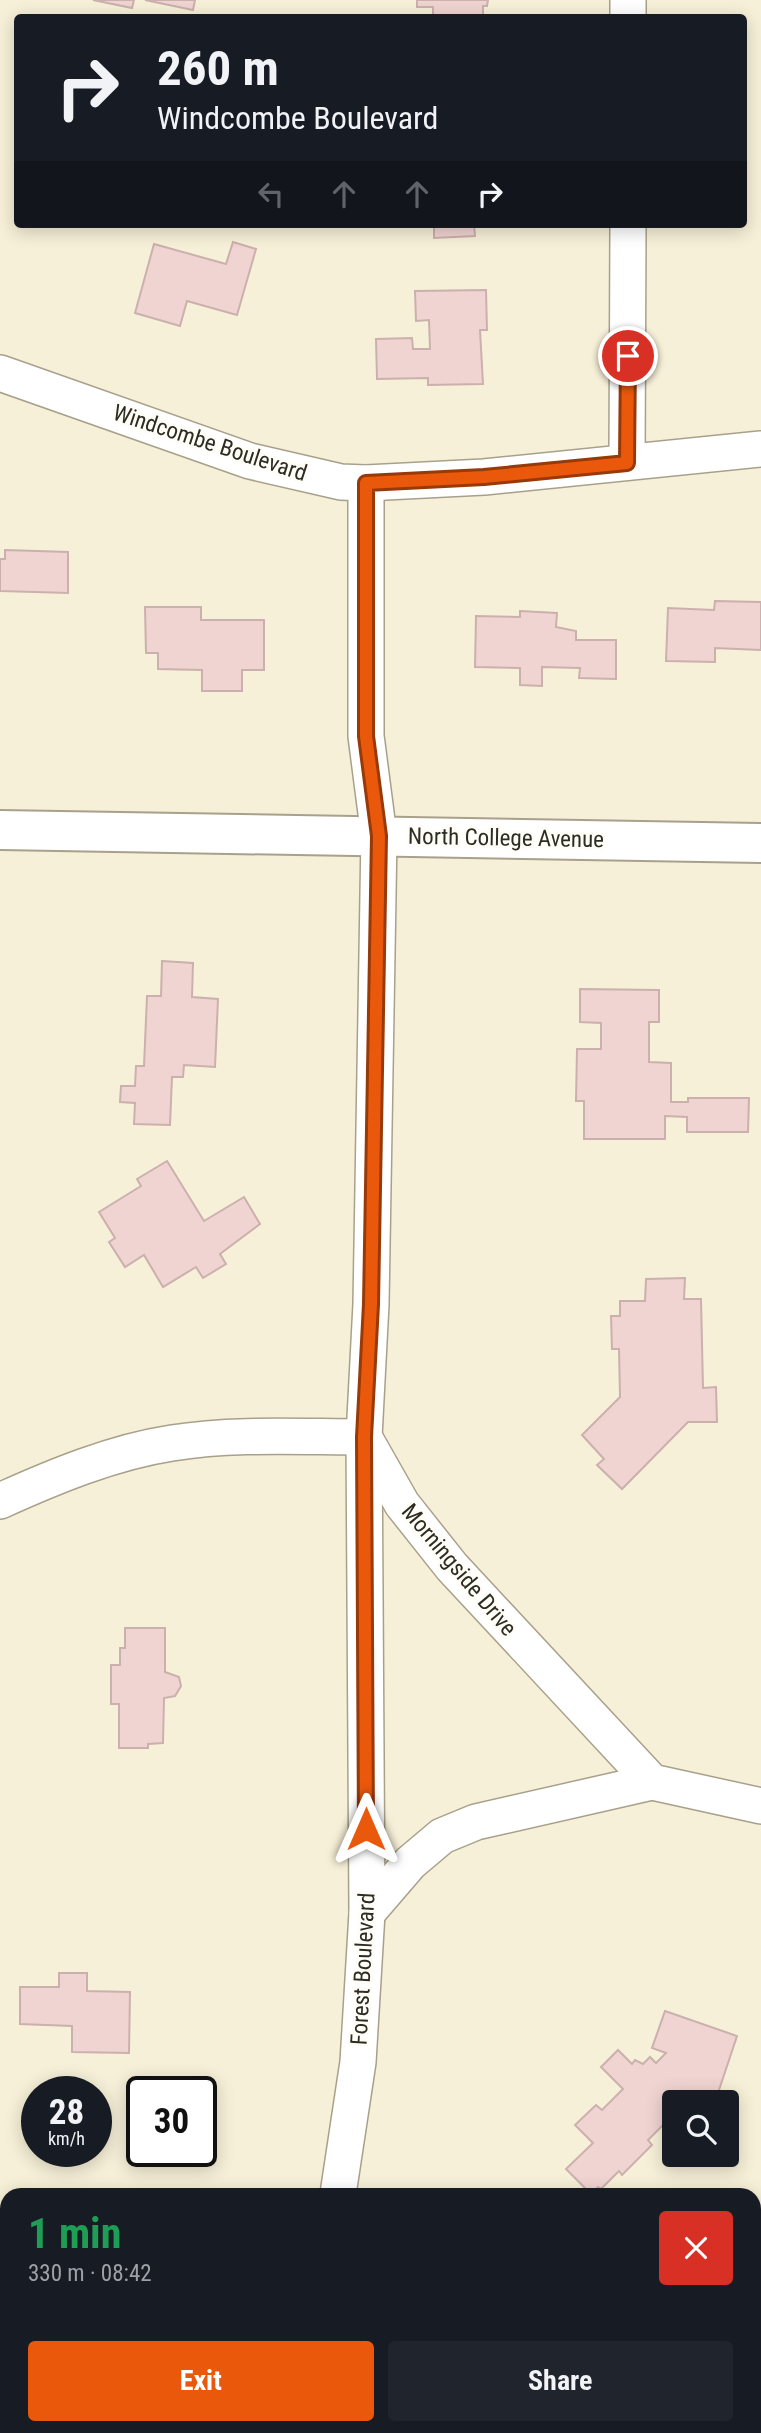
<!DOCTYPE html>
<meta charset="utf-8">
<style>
body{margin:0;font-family:"Roboto Condensed",sans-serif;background:#20242c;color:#f1f3f6;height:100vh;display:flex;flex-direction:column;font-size:26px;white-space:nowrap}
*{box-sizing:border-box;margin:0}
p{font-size:23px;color:#9ea1a6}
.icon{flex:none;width:38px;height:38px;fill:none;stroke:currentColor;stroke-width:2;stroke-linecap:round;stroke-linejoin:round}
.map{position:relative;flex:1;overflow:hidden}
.drawer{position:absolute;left:0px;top:2188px;width:761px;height:247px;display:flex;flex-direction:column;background:#171b24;border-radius:21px 21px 0 0;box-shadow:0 4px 18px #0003}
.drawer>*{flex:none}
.hud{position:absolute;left:14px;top:14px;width:733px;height:214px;border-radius:7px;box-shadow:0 4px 18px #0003;background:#171b24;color:#f1f3f6;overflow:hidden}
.fabs{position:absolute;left:662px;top:2090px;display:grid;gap:14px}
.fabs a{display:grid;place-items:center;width:77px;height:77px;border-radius:7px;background:#171b24;box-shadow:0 4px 18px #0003;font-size:35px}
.speed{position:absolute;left:21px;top:2076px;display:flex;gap:14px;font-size:35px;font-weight:700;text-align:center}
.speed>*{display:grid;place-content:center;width:91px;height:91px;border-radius:50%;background:#171b24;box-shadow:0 4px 18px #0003;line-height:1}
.speed small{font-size:18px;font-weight:400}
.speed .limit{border:4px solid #111;border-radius:10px;background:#fff;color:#111}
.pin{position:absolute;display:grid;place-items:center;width:60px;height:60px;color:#fff;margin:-30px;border:4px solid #fff;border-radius:50%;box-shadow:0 2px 7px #0007}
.me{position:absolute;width:77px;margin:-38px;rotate:0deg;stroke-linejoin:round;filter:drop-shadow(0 0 5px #0008)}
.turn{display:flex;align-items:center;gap:24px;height:147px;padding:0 28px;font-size:32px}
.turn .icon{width:91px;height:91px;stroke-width:2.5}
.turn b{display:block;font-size:49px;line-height:60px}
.lanes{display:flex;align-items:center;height:66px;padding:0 28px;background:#0003;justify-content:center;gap:35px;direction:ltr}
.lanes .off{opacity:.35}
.round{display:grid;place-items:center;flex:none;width:74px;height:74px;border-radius:7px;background:#20242c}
.head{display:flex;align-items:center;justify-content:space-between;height:119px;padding:0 28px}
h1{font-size:42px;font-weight:700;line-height:52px;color:#1e9e55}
.primary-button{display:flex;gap:14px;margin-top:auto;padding:14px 28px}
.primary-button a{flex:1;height:80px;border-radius:7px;background:#ea580c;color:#fff;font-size:28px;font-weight:700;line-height:80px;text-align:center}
.primary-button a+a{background:#20242c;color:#f1f3f6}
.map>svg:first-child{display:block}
.building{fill:#f0d4d1;stroke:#cbb0ad;stroke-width:2}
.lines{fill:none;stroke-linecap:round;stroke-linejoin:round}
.minor-casing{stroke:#a8a08b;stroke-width:38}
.major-casing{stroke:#a8a08b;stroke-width:42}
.minor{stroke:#fff;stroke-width:35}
.major{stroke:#fff;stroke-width:38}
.route-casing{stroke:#983908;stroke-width:18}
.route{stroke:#ea580c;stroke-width:12}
.labels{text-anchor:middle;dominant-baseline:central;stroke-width:6;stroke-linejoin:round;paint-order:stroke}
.street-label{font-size:23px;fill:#2e2b22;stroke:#fffdf8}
</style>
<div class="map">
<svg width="761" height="2433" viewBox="0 0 761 2433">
<rect width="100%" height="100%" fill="#f7f0d8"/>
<g class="building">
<path d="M 93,0 L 134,0 L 132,8 Z"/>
<path d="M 145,0 L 195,0 L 193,10 Z"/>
<path d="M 417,0 L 488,0 L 487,6 L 483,6 L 483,18 L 433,18 L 433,7 L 417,7 Z"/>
<path d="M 434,224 L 474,224 L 475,236 L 434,238 Z"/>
<path d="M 233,242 L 256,249 L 237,315 L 187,301 L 180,326 L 135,313 L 154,244 L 226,264 Z"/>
<path d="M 486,290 L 487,330 L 480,330 L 483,384 L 428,385 L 428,378 L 377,379 L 376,339 L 412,338 L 413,349 L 430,349 L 429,320 L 416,321 L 415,291 Z"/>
<path d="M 5,550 L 68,552 L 68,593 L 0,591 L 0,559 L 5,559 Z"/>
<path d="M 715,601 L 761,602 L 761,650 L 715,648 L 715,662 L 666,661 L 668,608 L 714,610 Z"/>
<path d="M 145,607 L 201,607 L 201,620 L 264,620 L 264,670 L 242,670 L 242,691 L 202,691 L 202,670 L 158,669 L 158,653 L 146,653 Z"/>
<path d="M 520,611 L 557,613 L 556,627 L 576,631 L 576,640 L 616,640 L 616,679 L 579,678 L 580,668 L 542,667 L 542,686 L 520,685 L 520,668 L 475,667 L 476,616 L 520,617 Z"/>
<path d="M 162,961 L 193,963 L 192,997 L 218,999 L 215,1067 L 184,1065 L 183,1077 L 172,1077 L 170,1125 L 134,1124 L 135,1103 L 120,1102 L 121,1086 L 135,1086 L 136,1066 L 144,1066 L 147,996 L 161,996 Z"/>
<path d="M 580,989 L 659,990 L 659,1022 L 649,1022 L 649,1062 L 671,1063 L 671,1102 L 688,1102 L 688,1098 L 749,1098 L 748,1132 L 687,1132 L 687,1117 L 665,1116 L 665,1139 L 584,1139 L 584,1101 L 576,1101 L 577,1049 L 601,1049 L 601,1023 L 580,1022 Z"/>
<path d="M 167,1161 L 204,1221 L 244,1197 L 260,1224 L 220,1254 L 226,1264 L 203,1278 L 196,1267 L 163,1287 L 144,1255 L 125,1267 L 109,1242 L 115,1238 L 99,1212 L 141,1186 L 137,1179 Z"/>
<path d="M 685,1278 L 684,1299 L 701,1299 L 703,1388 L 716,1387 L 717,1422 L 688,1422 L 622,1489 L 597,1465 L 604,1459 L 582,1435 L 620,1397 L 619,1349 L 612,1349 L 611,1316 L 620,1316 L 620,1301 L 645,1301 L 646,1279 Z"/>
<path d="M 125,1628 L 165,1628 L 165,1672 L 179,1677 L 181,1686 L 175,1696 L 164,1698 L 163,1743 L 148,1744 L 148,1748 L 119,1748 L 119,1704 L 111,1704 L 111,1665 L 120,1665 L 120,1648 L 125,1648 Z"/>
<path d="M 59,1973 L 87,1973 L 87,1991 L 130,1992 L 129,2053 L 72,2052 L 72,2026 L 20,2024 L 20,1987 L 59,1987 Z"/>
<path d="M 665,2011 L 737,2036 L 717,2096 L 705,2092 L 695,2102 L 674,2102 L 674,2114 L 648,2140 L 652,2145 L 622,2175 L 619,2171 L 601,2189 L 598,2187 L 591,2194 L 566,2169 L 593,2143 L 575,2125 L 596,2105 L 602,2110 L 623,2089 L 601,2067 L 618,2050 L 632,2064 L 635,2060 L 643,2064 L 650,2057 L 656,2063 L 666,2053 L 652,2048 Z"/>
<path d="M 7,2291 L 7,2396 L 0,2392 L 0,2301 Z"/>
</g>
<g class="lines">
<defs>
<g id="minor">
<path d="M 628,18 L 628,0"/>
<path d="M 0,373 L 250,461 L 341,482 L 366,483 L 484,477 L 761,449"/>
<path d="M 627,462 L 628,224"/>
<path d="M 0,1501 C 53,1477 113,1452 172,1443 C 235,1433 301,1437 364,1437 L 402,1504 L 452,1567 L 652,1782 L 761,1806"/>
<path d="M 367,1913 L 410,1863 L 442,1836 L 476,1822 L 652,1782"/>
<path d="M 338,2194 L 358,2062 L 367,1913 L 364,1437 L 371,1304 L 379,836 L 366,736 L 366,483"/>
<path d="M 726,2427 L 761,2431"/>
<path d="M 248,2433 L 252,2427"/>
</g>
<path id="major" d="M 0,830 L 761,843"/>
</defs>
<use href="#minor" class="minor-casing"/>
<use href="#major" class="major-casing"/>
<use href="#minor" class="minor"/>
<use href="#major" class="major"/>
</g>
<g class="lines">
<defs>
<path id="route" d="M 366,1829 L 364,1437 L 371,1304 L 379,836 L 366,736 L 366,483 L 484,477 L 627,463 L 628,356"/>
</defs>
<use href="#route" class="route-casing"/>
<use href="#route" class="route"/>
</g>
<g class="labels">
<g class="street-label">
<text transform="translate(210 443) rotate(18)">Windcombe Boulevard</text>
<text transform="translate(506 838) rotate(1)">North College Avenue</text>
<text transform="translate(459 1570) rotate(50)">Morningside Drive</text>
<text transform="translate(363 1969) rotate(-87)">Forest Boulevard</text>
</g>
</g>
</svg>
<div class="fabs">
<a><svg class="icon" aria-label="search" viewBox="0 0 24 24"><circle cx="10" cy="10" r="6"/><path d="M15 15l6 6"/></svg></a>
</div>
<div class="speed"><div>28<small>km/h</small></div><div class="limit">30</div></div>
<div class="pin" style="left:628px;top:356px;background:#d93025"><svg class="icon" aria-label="arrive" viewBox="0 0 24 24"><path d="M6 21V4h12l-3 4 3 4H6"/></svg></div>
<svg class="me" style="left:366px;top:1829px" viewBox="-20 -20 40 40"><path d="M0-17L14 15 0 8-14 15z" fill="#ea580c" stroke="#fff" stroke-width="4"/></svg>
<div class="hud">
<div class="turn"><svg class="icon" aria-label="right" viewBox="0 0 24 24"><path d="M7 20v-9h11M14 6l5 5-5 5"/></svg><div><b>260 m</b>Windcombe Boulevard</div></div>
<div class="lanes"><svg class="icon off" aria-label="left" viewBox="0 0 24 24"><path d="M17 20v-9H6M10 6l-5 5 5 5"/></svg><svg class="icon off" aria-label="ahead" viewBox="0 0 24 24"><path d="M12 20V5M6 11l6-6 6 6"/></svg><svg class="icon off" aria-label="ahead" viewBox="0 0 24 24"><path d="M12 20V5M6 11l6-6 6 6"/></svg><svg class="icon" aria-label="right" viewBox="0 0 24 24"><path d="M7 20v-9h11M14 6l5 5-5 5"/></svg></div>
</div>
<section class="drawer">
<div class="head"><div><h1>1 min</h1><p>330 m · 08:42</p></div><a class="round" style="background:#d93025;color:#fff"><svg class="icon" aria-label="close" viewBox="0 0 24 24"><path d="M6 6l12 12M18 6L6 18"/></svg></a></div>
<div class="primary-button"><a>Exit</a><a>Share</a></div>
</section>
</div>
